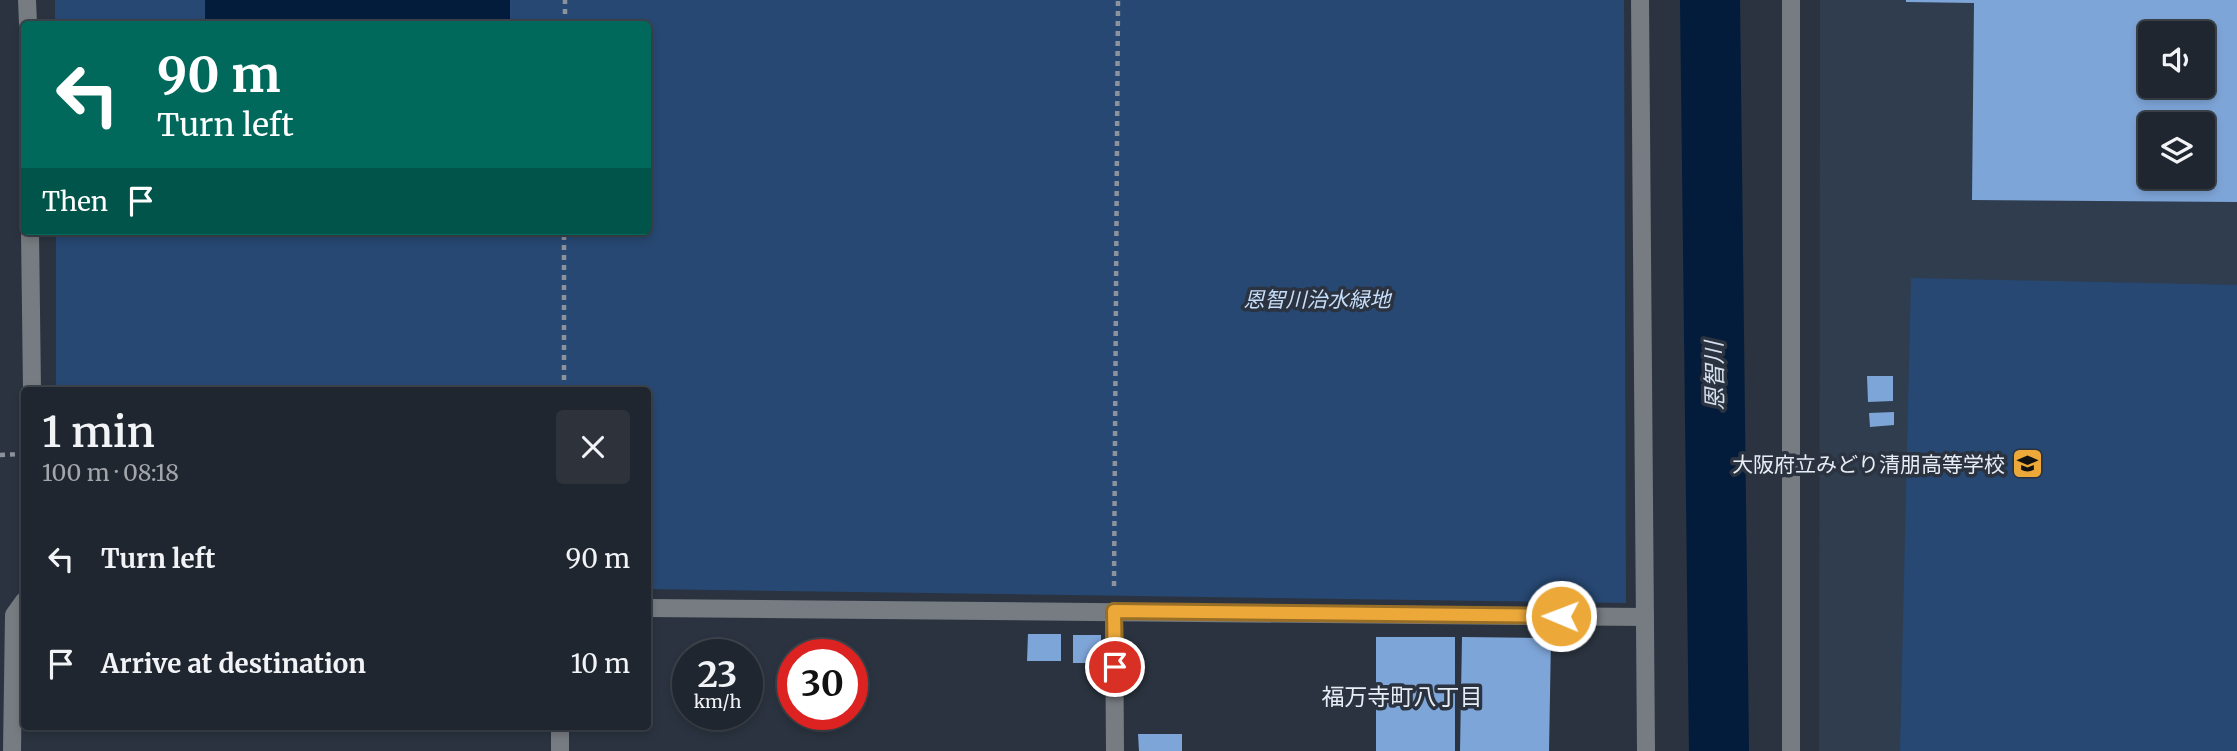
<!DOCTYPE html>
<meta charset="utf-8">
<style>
body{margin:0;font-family:Merriweather,"Noto Sans JP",serif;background:#2d323b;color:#f1f3f6;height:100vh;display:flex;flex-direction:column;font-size:26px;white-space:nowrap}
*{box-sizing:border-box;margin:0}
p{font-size:23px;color:#a2a5aa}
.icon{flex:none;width:38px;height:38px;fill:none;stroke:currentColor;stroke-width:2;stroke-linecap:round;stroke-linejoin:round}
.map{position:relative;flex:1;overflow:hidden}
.side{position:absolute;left:21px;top:387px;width:630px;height:343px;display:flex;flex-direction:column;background:#20262f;border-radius:7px;box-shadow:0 4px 10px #0003,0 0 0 2px #3d434b}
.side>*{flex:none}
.hud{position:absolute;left:21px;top:21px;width:630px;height:214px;border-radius:7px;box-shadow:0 4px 10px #0003,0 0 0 2px #3d434b;background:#00695c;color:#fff;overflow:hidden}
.buttons{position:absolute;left:2138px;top:21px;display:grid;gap:14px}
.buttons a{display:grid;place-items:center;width:77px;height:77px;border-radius:7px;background:#20262f;box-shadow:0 4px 10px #0003,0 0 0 2px #3d434b;font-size:35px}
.speed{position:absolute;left:672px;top:639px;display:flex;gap:14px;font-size:35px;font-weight:700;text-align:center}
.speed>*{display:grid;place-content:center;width:91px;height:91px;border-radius:50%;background:#20262f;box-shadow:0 4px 10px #0003,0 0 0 2px #3d434b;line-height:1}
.speed small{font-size:18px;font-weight:400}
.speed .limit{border:10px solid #d22;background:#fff;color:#111}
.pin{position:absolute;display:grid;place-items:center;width:60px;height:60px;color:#fff;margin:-30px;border:4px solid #fff;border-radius:50%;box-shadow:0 2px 7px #0007}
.me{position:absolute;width:77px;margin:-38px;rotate:271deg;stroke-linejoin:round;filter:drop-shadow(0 0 5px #0008)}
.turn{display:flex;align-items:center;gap:24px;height:147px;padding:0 21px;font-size:32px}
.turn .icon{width:91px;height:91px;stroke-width:2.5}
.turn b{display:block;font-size:49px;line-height:60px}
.then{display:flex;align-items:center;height:66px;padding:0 21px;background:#0003;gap:14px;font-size:26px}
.round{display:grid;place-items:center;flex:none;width:74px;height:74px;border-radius:7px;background:#2d323b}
.head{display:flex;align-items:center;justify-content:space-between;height:119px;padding:0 21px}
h1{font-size:42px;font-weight:600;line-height:52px}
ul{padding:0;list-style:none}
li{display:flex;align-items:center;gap:21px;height:105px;padding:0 21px}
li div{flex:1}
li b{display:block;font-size:26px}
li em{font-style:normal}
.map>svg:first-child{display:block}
.built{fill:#2f3d4e;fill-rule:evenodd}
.green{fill:#274873}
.water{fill:#031c3c}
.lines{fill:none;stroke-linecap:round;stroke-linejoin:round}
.river{stroke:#031c3c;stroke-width:60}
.building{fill:#7ea5d8;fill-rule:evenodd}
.path{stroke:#8c939d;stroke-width:4.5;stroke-dasharray:5 5;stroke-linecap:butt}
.minor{stroke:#777c82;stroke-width:18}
.route-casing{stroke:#996e26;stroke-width:18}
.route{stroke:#eca93a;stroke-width:12}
.labels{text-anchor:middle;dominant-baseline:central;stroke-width:7;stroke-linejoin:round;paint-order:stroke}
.park-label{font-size:21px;font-style:italic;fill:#c7ddfa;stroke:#2a333f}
.poi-label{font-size:21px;fill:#e7edf5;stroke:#2a333f;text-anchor:end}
.water-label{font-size:23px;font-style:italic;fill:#d6e1f0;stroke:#2a333f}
.neighbourhood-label{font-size:23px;fill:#e7edf5;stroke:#2a333f}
</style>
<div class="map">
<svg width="2237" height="751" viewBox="0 0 2237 751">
<rect width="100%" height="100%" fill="#2a333f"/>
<path class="built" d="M 1820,0 L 2237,0 L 2237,751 L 1819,751 ZM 2151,33 L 2203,33 L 2203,86 L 2151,86 ZM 2151,124 L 2203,124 L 2203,177 L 2151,177 Z"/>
<g class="green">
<path d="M 55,0 L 1624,0 L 1626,603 L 648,589 L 648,390 L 56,390 L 56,231 L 648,231 L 648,24 L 55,24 Z"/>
<path d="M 1911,278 L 2237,285 L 2237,751 L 1900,751 Z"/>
</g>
<g class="water">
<rect x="205" y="0" width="305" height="24"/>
<path d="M 208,231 L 513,231 L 513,232 L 208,236 Z"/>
</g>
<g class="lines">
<path class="river" d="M 1710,0 L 1719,751"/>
</g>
<g class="building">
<path d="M 1906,0 L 2237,0 L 2237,202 L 1972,200 L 1974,3 L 1906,2 ZM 2151,33 L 2203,33 L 2203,86 L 2151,86 ZM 2151,124 L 2203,124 L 2203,177 L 2151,177 Z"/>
<path d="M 1867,376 L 1893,376 L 1893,401 L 1868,402 Z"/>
<path d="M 1894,412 L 1894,425 L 1870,427 L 1869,413 Z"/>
<path d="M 1028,634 L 1061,634 L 1061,661 L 1027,661 Z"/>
<rect x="1073" y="635" width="28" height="28"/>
<rect x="1376" y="637" width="79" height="114"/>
<path d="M 1462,637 L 1551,638 L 1549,751 L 1460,751 Z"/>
<path d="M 1138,734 L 1182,734 L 1182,751 L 1139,751 Z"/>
</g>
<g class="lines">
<g class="path">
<path d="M 565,24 L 565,0"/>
<path d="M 564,390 L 564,231"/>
<path d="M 0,455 L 24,454"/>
<path d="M 1114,586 L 1118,0"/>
</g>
<g class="minor">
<path d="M 27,0 L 28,24"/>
<path d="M 1640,0 L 1646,751"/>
<path d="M 30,231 L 32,390"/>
<path d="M 648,608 L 1645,617"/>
<path d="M 1114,611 L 1115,751"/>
<path d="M 560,726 L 560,751"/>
<path d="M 12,751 L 14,615 L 24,601"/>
<path d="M 1791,751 L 1791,0"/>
</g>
</g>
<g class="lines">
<defs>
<path id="route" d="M 1115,667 L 1114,611 L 1561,616"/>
</defs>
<use href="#route" class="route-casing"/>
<use href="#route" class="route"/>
</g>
<defs>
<symbol id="school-square" viewBox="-11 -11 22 22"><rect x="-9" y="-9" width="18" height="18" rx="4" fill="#eca93a" stroke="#2a333f"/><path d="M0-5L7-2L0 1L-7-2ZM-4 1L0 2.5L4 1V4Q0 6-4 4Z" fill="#111"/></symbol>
</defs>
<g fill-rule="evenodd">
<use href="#school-square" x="2010" y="446" width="35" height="35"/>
</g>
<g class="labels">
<g class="park-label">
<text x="1317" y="299">恩智川治水緑地</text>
</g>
<g class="poi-label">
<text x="2005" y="464">大阪府立みどり清朋高等学校</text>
</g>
<g class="water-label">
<text transform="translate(1714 376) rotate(-91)">恩智川</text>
</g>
<g class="neighbourhood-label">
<text x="1402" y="696">福万寺町八丁目</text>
</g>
</g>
</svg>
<div class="buttons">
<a><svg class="icon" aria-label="sound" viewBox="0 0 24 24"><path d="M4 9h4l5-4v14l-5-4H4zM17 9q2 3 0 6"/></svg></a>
<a><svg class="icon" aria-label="layers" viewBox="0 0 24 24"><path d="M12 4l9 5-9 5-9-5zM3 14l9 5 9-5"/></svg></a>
</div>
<div class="speed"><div>23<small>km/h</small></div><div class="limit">30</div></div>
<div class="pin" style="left:1115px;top:667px;background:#d93025"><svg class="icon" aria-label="arrive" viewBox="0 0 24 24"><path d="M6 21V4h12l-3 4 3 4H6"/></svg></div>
<svg class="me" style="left:1561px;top:616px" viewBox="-20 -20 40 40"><circle r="17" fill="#eca93a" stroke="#fff" stroke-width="3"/><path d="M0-11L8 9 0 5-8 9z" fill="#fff"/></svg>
<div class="hud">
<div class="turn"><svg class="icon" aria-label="left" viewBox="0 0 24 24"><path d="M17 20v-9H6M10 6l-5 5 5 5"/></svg><div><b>90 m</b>Turn left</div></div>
<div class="then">Then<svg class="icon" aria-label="arrive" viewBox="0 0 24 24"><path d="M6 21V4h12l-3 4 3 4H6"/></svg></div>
</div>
<section class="side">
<div class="head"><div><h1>1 min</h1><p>100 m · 08:18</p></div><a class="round"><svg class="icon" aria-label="close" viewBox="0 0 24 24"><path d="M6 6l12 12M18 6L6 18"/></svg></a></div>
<ul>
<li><svg class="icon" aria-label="left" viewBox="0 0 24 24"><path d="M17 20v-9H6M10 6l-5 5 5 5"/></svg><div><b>Turn left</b></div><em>90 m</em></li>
<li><svg class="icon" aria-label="arrive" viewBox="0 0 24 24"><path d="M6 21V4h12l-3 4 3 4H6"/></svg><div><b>Arrive at destination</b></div><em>10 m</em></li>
</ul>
</section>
</div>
